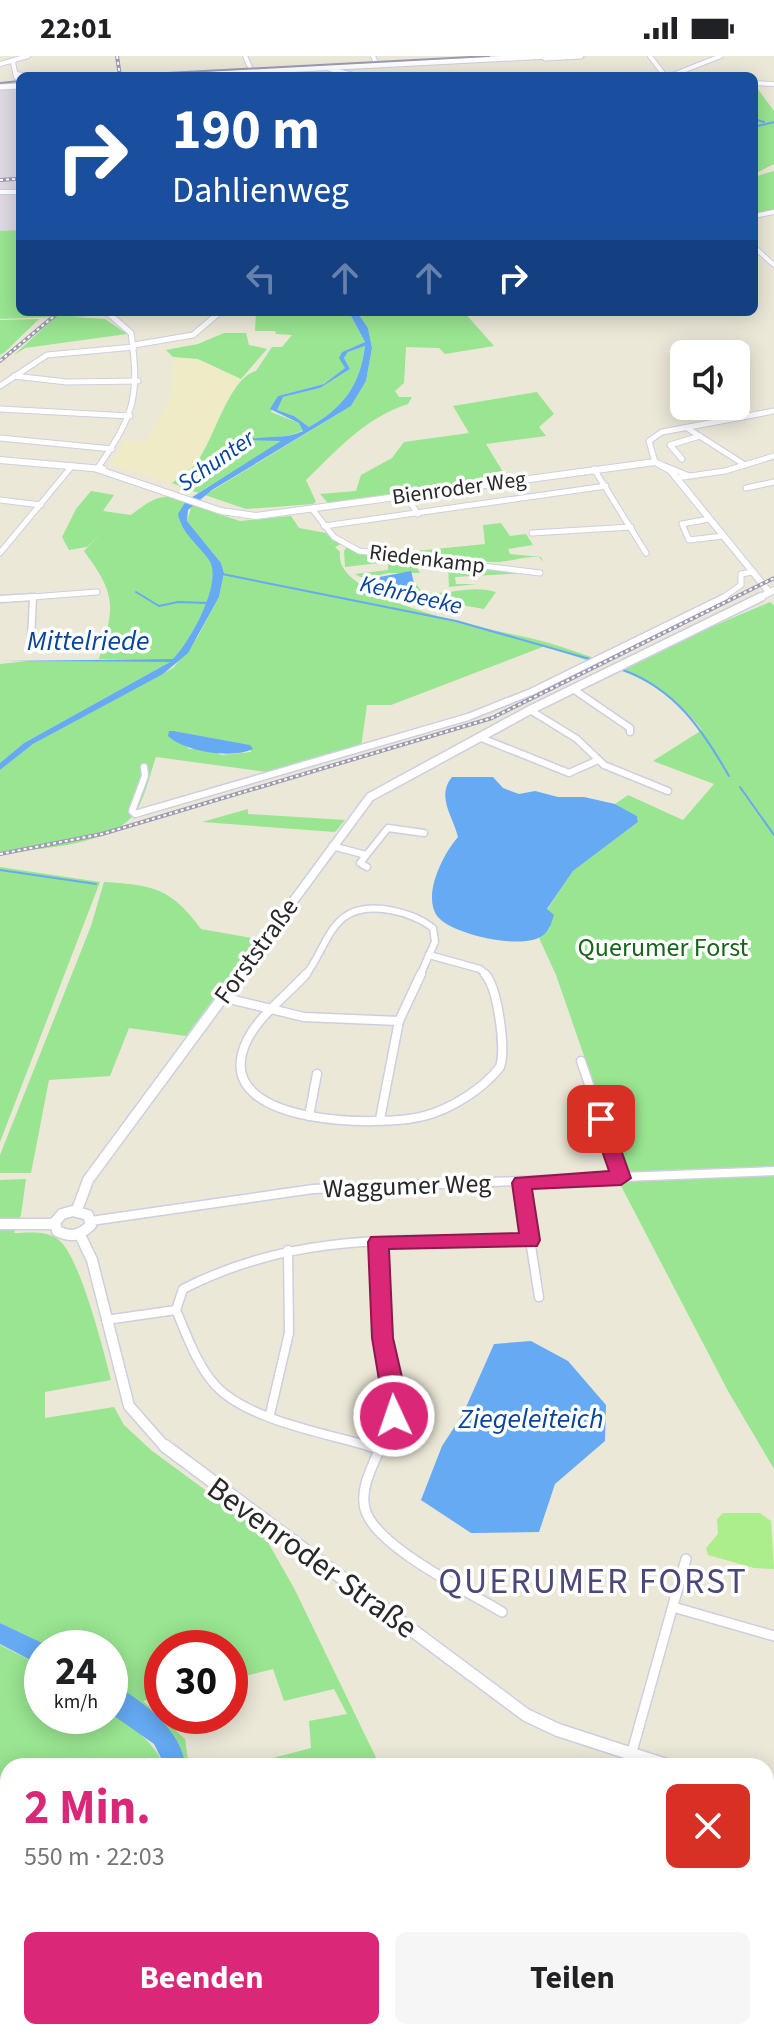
<!DOCTYPE html>
<html lang="de">
<meta charset="utf-8">
<style>
body{margin:0;font-family:"Source Sans 3",sans-serif;background:#f6f6f6;color:#202124;height:100vh;display:flex;flex-direction:column;font-size:30px;white-space:nowrap}
*{box-sizing:border-box;margin:0}
p{font-size:26px;color:#757577}
.icon{flex:none;width:44px;height:44px;fill:none;stroke:currentColor;stroke-width:2;stroke-linecap:round;stroke-linejoin:round}
.map{position:relative;flex:1;overflow:hidden}
.sheet{position:absolute;left:0px;top:1702px;width:774px;height:282px;display:flex;flex-direction:column;background:#fff;border-radius:24px 24px 0 0;box-shadow:0 4px 20px #0003}
.sheet>*{flex:none}
.top-card{position:absolute;left:16px;top:16px;width:742px;height:244px;border-radius:12px;box-shadow:0 4px 20px #0003;background:#1a4fa0;color:#fff;overflow:hidden}
.tools{position:absolute;left:670px;top:284px;display:grid;gap:16px}
.tools a{display:grid;place-items:center;width:80px;height:80px;border-radius:12px;background:#fff;box-shadow:0 4px 20px #0003;font-size:40px}
.speed{position:absolute;left:24px;top:1574px;display:flex;gap:16px;font-size:40px;font-weight:700;text-align:center}
.speed>*{display:grid;place-content:center;width:104px;height:104px;border-radius:50%;background:#fff;box-shadow:0 4px 20px #0003;line-height:1}
.speed small{font-size:20px;font-weight:400}
.speed .limit{border:12px solid #d22;background:#fff;color:#111}
.pin{position:absolute;display:grid;place-items:center;width:68px;height:68px;color:#fff;margin:-34px;border-radius:16px;box-shadow:0 4px 12px #0006}
.me{position:absolute;width:88px;margin:-44px;rotate:357deg;stroke-linejoin:round;filter:drop-shadow(0 0 6px #0008)}
.turn{display:flex;align-items:center;gap:28px;height:168px;padding:0 24px;font-size:36px}
.turn .icon{width:104px;height:104px;stroke-width:2.5}
.turn b{display:block;font-size:56px;line-height:68px}
.lanes{display:flex;align-items:center;height:76px;padding:0 24px;background:#0003;justify-content:center;gap:40px;direction:ltr}
.lanes .off{opacity:.35}
.round{display:grid;place-items:center;flex:none;width:84px;height:84px;border-radius:12px;background:#f6f6f6}
.headline{display:flex;align-items:center;justify-content:space-between;height:136px;padding:0 24px}
h1{font-size:48px;font-weight:700;line-height:60px;color:#db2777}
.action{display:flex;gap:16px;margin-top:auto;padding:16px 24px}
.action a{flex:1;height:92px;border-radius:12px;background:#db2777;color:#fff;font-size:32px;font-weight:700;line-height:92px;text-align:center}
.action a+a{background:#f6f6f6;color:#202124}
.status{display:flex;justify-content:space-between;align-items:center;height:56px;padding:0 40px;background:#fff;direction:ltr}
.status svg{height:22px;fill:currentColor}
.map>svg:first-child{display:block}
.industrial{fill:#ded9e3}
.education{fill:#eeebc6}
.green{fill:#99e591;fill-rule:evenodd}
.pitch{fill:#aced8c}
.water{fill:#65aaf3;fill-rule:evenodd}
.lines{fill:none;stroke-linecap:round;stroke-linejoin:round}
.stream-far1{stroke:#65aaf3;stroke-width:2}
.stream{stroke:#65aaf3;stroke-width:3}
.minor-far4-casing{stroke:#cfcde2;stroke-width:6}
.minor-far3-casing{stroke:#cfcde2;stroke-width:7}
.minor-far2-casing{stroke:#cfcde2;stroke-width:9}
.minor-far1-casing{stroke:#cfcde2;stroke-width:11}
.minor-casing{stroke:#cfcde2;stroke-width:12}
.tertiary-far1-casing{stroke:#cfcde2;stroke-width:6}
.tertiary-casing{stroke:#cfcde2;stroke-width:7}
.secondary-far4-casing{stroke:#cfcde2;stroke-width:7}
.secondary-far3-casing{stroke:#cfcde2;stroke-width:8}
.secondary-far2-casing{stroke:#cfcde2;stroke-width:11}
.secondary-far1-casing{stroke:#cfcde2;stroke-width:13}
.secondary-casing{stroke:#cfcde2;stroke-width:15}
.minor-far4{stroke:#fff;stroke-width:4}
.minor-far3{stroke:#fff;stroke-width:5}
.minor-far2{stroke:#fff;stroke-width:6}
.minor-far1{stroke:#fff;stroke-width:8}
.minor{stroke:#fff;stroke-width:9}
.tertiary-far1{stroke:#fff;stroke-width:4}
.tertiary{stroke:#fff;stroke-width:5}
.secondary-far4{stroke:#fff;stroke-width:5}
.secondary-far3{stroke:#fff;stroke-width:6}
.secondary-far2{stroke:#fff;stroke-width:8}
.secondary-far1{stroke:#fff;stroke-width:10}
.secondary{stroke:#fff;stroke-width:12}
.tram{stroke:#9d9bb3;stroke-width:2}
.rail-casing{stroke:#9d9bb3;stroke-width:4}
.rail{stroke:#fff;stroke-width:2;stroke-dasharray:3;stroke-linecap:butt}
.route{fill:#db2777;stroke:#8e194d;stroke-width:2}
.labels{text-anchor:middle;dominant-baseline:central;stroke-width:7;stroke-linejoin:round;paint-order:stroke}
.far-street-label{font-size:22px;fill:#282828;stroke:#fff}
.far-water-label{font-size:24px;font-style:italic;fill:#07449c;stroke:#fff}
.park-label{font-size:26px;fill:#166619;stroke:#fff}
.street-label{font-size:26px;fill:#282828;stroke:#fff}
.water-label{font-size:28px;font-style:italic;fill:#07449c;stroke:#fff}
.near-street-label{font-size:32px;fill:#282828;stroke:#fff}
.near-quarter-label{font-size:36px;letter-spacing:2px;fill:#4a477a;stroke:#fff}
</style>
<div class="status"><b>22:01</b><svg viewBox="0 0 49 12"><path d="M0 12V9h3v3zM5 12V6h3v6zM10 12V3h3v9zM15 12V0h3v12zM26 1h20v11H26zM47 4h2v5h-2z"/></svg></div>
<div class="map">
<svg width="774" height="1983" viewBox="0 0 774 1983">
<rect width="100%" height="100%" fill="#ebe8d8"/>
<path class="industrial" d="M 20,32 L 20,174 L 0,175 L 0,33 Z"/>
<path class="education" d="M 173,301 L 198,303 L 241,323 L 196,408 L 172,427 L 110,409 L 125,384 L 145,386 L 169,346 Z"/>
<g class="green">
<path d="M 754,28 L 774,55 L 774,65 L 767,67 L 774,67 L 774,108 L 754,118 Z"/>
<path d="M 774,115 L 774,154 L 754,158 L 754,121 Z"/>
<path d="M 20,174 L 20,256 L 57,256 L 51,261 L 0,263 L 0,175 Z"/>
<path d="M 61,256 L 95,256 L 94,260 L 72,261 L 105,263 L 127,278 L 25,292 L 14,299 Z"/>
<path d="M 256,256 L 349,256 L 365,286 L 342,296 L 346,312 L 324,328 L 278,340 L 271,356 L 299,367 L 303,374 C 280,386 263,378 242,385 L 243,389 L 250,384 L 285,384 L 198,437 L 172,427 C 180,421 191,414 197,406 C 214,384 229,322 256,315 L 272,291 L 282,291 L 292,279 L 276,278 L 275,275 L 255,275 Z"/>
<path d="M 357,256 L 464,256 L 494,290 L 445,298 L 439,292 L 406,291 L 404,327 L 395,335 L 399,341 L 412,341 L 408,348 C 365,362 338,393 306,424 L 316,446 L 313,448 L 246,453 L 205,439 L 351,350 L 366,325 L 372,292 L 368,272 Z"/>
<path d="M 39,263 L 5,296 L 0,299 L 0,264 Z"/>
<path d="M 224,277 L 246,277 L 249,289 L 267,293 L 241,323 L 198,303 L 173,301 L 166,294 L 198,288 Z"/>
<path d="M 365,290 C 360,330 343,352 309,371 L 294,360 L 276,354 L 283,341 L 320,332 L 350,313 L 344,302 L 348,296 Z"/>
<path d="M 537,336 L 554,358 L 539,371 L 546,380 L 486,388 L 506,421 L 328,447 L 320,438 L 356,435 L 361,419 L 392,402 L 404,386 L 469,377 L 453,350 Z"/>
<path d="M 91,435 L 114,439 L 103,455 L 131,459 C 151,444 162,435 186,445 L 179,463 C 187,480 204,492 212,509 C 221,531 188,588 173,604 L 99,603 C 114,551 118,541 84,495 L 102,476 L 87,491 L 69,494 L 62,481 L 76,453 Z"/>
<path d="M 192,449 L 240,465 L 291,460 L 299,472 L 326,477 L 341,488 L 335,491 L 340,496 C 332,546 498,574 534,583 C 554,588 574,595 594,602 L 589,605 L 545,590 L 391,649 L 367,649 L 361,691 L 274,717 L 156,701 C 150,718 146,738 137,754 C 117,789 36,794 0,796 L 0,714 L 33,688 L 173,612 L 197,582 L 219,541 L 224,517 L 221,507 L 187,465 ZM 174,675 L 249,689 L 251,696 L 222,699 L 208,693 L 189,693 Z"/>
<path d="M 501,467 L 510,480 L 526,478 L 533,489 L 508,493 L 510,498 L 541,501 L 543,506 L 539,501 C 521,500 511,506 496,506 C 455,506 418,500 377,494 L 406,496 L 485,488 L 483,469 Z"/>
<path d="M 347,491 L 412,503 L 420,517 L 388,517 L 364,523 L 355,518 L 388,514 L 388,506 L 345,511 L 344,495 Z"/>
<path d="M 448,508 L 527,517 L 455,521 L 456,528 L 477,528 L 449,531 Z"/>
<path d="M 417,529 L 421,535 L 433,537 L 432,540 L 416,540 L 416,545 L 452,548 L 451,542 L 439,541 L 437,537 C 459,536 474,530 496,536 L 484,553 L 461,549 L 449,557 L 407,546 L 405,543 Z"/>
<path d="M 770,546 L 774,549 L 774,1413 L 728,1335 L 620,1128 L 625,1118 L 556,919 L 539,882 L 550,872 L 547,854 L 573,815 L 638,766 L 637,760 L 615,748 L 628,739 L 683,764 L 714,728 L 653,705 L 702,674 C 683,649 652,624 621,615 L 669,589 Z"/>
<path d="M 28,605 L 170,606 L 24,687 L 0,707 L 0,608 Z"/>
<path d="M 248,753 L 248,758 L 345,764 L 335,776 L 202,766 Z"/>
<path d="M 0,811 L 100,826 L 0,1086 Z"/>
<path d="M 104,826 C 153,829 171,832 201,873 L 258,883 L 186,980 L 129,972 L 110,1020 L 49,1024 L 31,1117 L 0,1117 L 0,1099 L 91,870 Z"/>
<path d="M 26,1123 L 21,1159 L 14,1177 C 30,1177 50,1173 62,1187 C 82,1210 103,1292 111,1324 L 45,1336 L 45,1362 L 114,1351 L 124,1369 L 151,1394 L 262,1476 L 294,1532 L 380,1710 L 359,1710 L 356,1705 L 331,1710 L 243,1710 L 311,1692 L 309,1665 L 347,1658 L 334,1633 L 284,1645 L 273,1613 L 230,1624 L 230,1592 L 162,1592 L 162,1640 L 143,1645 L 185,1683 L 189,1710 L 186,1710 C 180,1673 140,1645 110,1625 L 110,1592 L 53,1592 L 0,1567 L 0,1124 Z"/>
<path d="M 0,1589 L 42,1610 L 42,1660 C 60,1660 98,1656 110,1658 C 126,1661 162,1695 163,1710 L 8,1710 L 8,1976 L 130,1976 L 134,1983 L 0,1983 Z"/>
<path d="M 159,1976 L 555,1976 L 560,1983 L 164,1983 Z"/>
</g>
<path class="pitch" d="M 723,1457 L 760,1457 L 771,1465 L 774,1513 L 754,1512 L 708,1499 L 706,1492 L 718,1478 L 717,1463 Z"/>
<g class="water">
<path d="M 349,256 L 357,256 L 368,272 L 372,292 L 366,325 L 351,350 L 212,434 L 188,454 L 187,465 L 221,507 L 224,517 L 219,541 L 188,597 L 163,618 L 33,688 L 0,714 L 0,707 L 24,687 L 170,606 L 0,605 L 173,603 C 189,587 224,526 209,504 C 198,488 182,478 178,458 L 186,445 L 281,385 L 250,384 L 240,389 L 242,385 C 262,378 282,385 303,375 L 299,367 L 270,353 L 278,340 L 324,328 L 345,312 L 339,302 L 342,296 L 365,286 ZM 365,290 C 360,330 343,352 309,371 L 294,360 L 277,354 L 283,341 L 320,332 L 350,313 L 344,302 L 348,296 Z"/>
<path d="M 411,515 L 415,531 L 404,543 L 364,524 Z"/>
<path d="M 174,675 L 250,689 L 253,693 C 233,703 185,696 168,680 L 169,675 Z"/>
<path d="M 452,721 L 493,721 L 503,732 L 519,738 L 535,735 L 558,741 L 584,741 L 615,748 L 637,760 L 638,766 L 573,815 L 547,853 L 554,859 C 551,868 550,874 542,880 C 522,894 452,879 437,860 C 422,838 444,797 458,781 C 453,760 436,741 452,721 Z"/>
<path d="M 531,1285 L 568,1305 L 606,1349 L 605,1385 L 555,1428 L 539,1476 L 471,1477 L 421,1444 L 442,1390 L 463,1358 L 494,1288 Z"/>
<path d="M 0,1567 L 53,1592 L 42,1592 L 42,1610 L 0,1588 Z"/>
<path d="M 110,1625 C 142,1646 179,1670 186,1710 L 165,1710 L 154,1688 L 110,1657 Z"/>
</g>
<g class="lines">
<g class="stream-far1">
<path d="M 754,63 L 764,66"/>
<path d="M 754,71 L 774,66"/>
<path d="M 222,518 L 456,565 L 593,604"/>
<path d="M 136,536 L 159,550 L 178,546 L 208,547"/>
<path d="M 623,614 C 675,633 702,673 729,720"/>
<path d="M 740,731 L 774,779"/>
<path d="M 0,814 L 96,828"/>
</g>
<path class="stream" d="M 289,1710 L 310,1705"/>
<defs>
<g id="minor-far4">
<path d="M 373,0 L 375,5"/>
<path d="M 650,0 L 665,20"/>
<path d="M 13,6 L 16,21 L 20,22"/>
<path d="M 0,8 L 28,0"/>
<path d="M 330,13 L 357,20"/>
<path d="M 16,18 L 28,20"/>
<path d="M 670,20 L 721,0"/>
<path d="M 754,27 L 774,28"/>
<path d="M 754,160 L 774,156"/>
<path d="M 754,191 L 774,209"/>
</g>
<g id="minor-far3">
<path d="M 134,289 L 193,279 L 220,256"/>
<path d="M 14,320 L 67,326 L 138,325"/>
<path d="M 0,330 L 47,299 L 134,291"/>
<path d="M 0,353 L 130,360"/>
<path d="M 687,372 L 745,409"/>
<path d="M 0,382 L 112,393"/>
<path d="M 682,403 L 670,389 L 700,380"/>
<path d="M 655,406 L 649,385 L 662,376 L 774,355"/>
<path d="M 665,410 L 689,420"/>
<path d="M 594,413 L 646,497"/>
<path d="M 676,422 L 725,415 L 774,400"/>
<path d="M 746,432 L 774,426"/>
<path d="M 406,440 L 418,458"/>
<path d="M 0,444 L 41,449"/>
<path d="M 312,453 L 334,481 L 359,495 L 540,517"/>
<path d="M 709,463 L 682,468 L 689,484 L 723,480"/>
<path d="M 324,470 L 606,430"/>
<path d="M 532,477 L 631,471"/>
<path d="M 0,497 L 72,410"/>
<path d="M 6,543 L 97,536"/>
<path d="M 721,543 L 741,529 L 741,518 L 752,516"/>
</g>
<g id="minor-far2">
<path d="M 0,543 L 34,541"/>
<path d="M 31,583 L 33,541"/>
<path d="M 573,633 L 630,672 L 630,676"/>
<path d="M 530,654 L 577,683 L 604,709 L 668,735"/>
<path d="M 479,681 L 569,717 L 598,704"/>
<path d="M 144,711 L 145,720 L 132,755 L 135,758 L 468,661 L 531,636 L 725,541"/>
<path d="M 332,790 L 366,799"/>
<path d="M 367,811 L 360,807 L 388,772 L 424,777"/>
<path d="M 429,899 L 480,913 L 488,920"/>
<path d="M 305,920 C 319,903 326,876 343,862 C 366,843 413,856 433,872 L 435,886 L 429,899"/>
<path d="M 420,920 L 429,899"/>
</g>
<g id="minor-far1">
<path d="M 306,918 C 285,942 250,965 242,998 C 224,1070 382,1071 424,1060 C 451,1053 483,1033 500,1011 C 506,993 498,932 485,918"/>
<path d="M 221,941 L 304,961 L 399,965"/>
<path d="M 581,1005 L 621,1122"/>
<path d="M 309,1060 L 317,1018"/>
<path d="M 380,1063 L 399,965 L 421,918"/>
<path d="M 521,1127 L 539,1241"/>
<path d="M 91,1165 L 313,1133 L 774,1115"/>
<path d="M 378,1186 L 383,1282 L 396,1343 L 394,1360 L 380,1392"/>
<path d="M 176,1254 C 187,1280 197,1309 216,1330 C 249,1365 330,1378 375,1392"/>
<path d="M 106,1264 L 176,1254 L 183,1233 C 298,1174 405,1185 530,1184"/>
<path d="M 270,1358 L 289,1277 L 288,1194"/>
</g>
<g id="minor">
<path d="M 369,1390 L 381,1394"/>
<path d="M 381,1390 C 373,1409 358,1435 366,1456 C 380,1493 468,1535 502,1556"/>
<path d="M 673,1551 L 774,1580"/>
<path d="M 628,1710 L 686,1503"/>
<path d="M 766,1808 L 774,1810"/>
<path d="M 766,1931 L 774,1939"/>
<path d="M 704,1983 L 710,1976"/>
</g>
<g id="tertiary-far1">
<path d="M 245,0 L 253,18"/>
<path d="M 0,136 L 20,136"/>
</g>
<path id="tertiary" d="M 97,413 C 134,359 140,342 131,277 L 107,256"/>
<g id="secondary-far4">
<path d="M 545,2 L 581,0"/>
<path d="M 171,20 L 550,0"/>
<path d="M 0,31 L 20,30"/>
</g>
<g id="secondary-far3">
<path d="M 0,404 L 103,413"/>
<path d="M 97,413 L 221,455 L 256,460 L 655,406 L 670,414 L 769,536"/>
<path d="M 757,543 L 774,534"/>
</g>
<path id="secondary-far2" d="M 238,920 L 370,741 L 530,654 L 761,541"/>
<g id="secondary-far1">
<path d="M 77,1154 L 88,1124 L 240,918"/>
<path d="M 73,1155 L 88,1159 L 91,1169 C 79,1180 72,1182 57,1175 L 55,1166 L 62,1158 Z"/>
<path d="M 0,1168 L 55,1168"/>
<path d="M 80,1179 L 92,1204 L 129,1350 L 166,1392"/>
</g>
<g id="secondary">
<path d="M 165,1390 L 526,1659 L 558,1674 L 669,1710"/>
<path d="M 766,1739 L 774,1741"/>
</g>
</defs>
<use href="#minor-far4" class="minor-far4-casing"/>
<use href="#minor-far3" class="minor-far3-casing"/>
<use href="#minor-far2" class="minor-far2-casing"/>
<use href="#minor-far1" class="minor-far1-casing"/>
<use href="#minor" class="minor-casing"/>
<use href="#tertiary-far1" class="tertiary-far1-casing"/>
<use href="#tertiary" class="tertiary-casing"/>
<use href="#secondary-far4" class="secondary-far4-casing"/>
<use href="#secondary-far3" class="secondary-far3-casing"/>
<use href="#secondary-far2" class="secondary-far2-casing"/>
<use href="#secondary-far1" class="secondary-far1-casing"/>
<use href="#secondary" class="secondary-casing"/>
<use href="#minor-far4" class="minor-far4"/>
<use href="#minor-far3" class="minor-far3"/>
<use href="#minor-far2" class="minor-far2"/>
<use href="#minor-far1" class="minor-far1"/>
<use href="#minor" class="minor"/>
<use href="#tertiary-far1" class="tertiary-far1"/>
<use href="#tertiary" class="tertiary"/>
<use href="#secondary-far4" class="secondary-far4"/>
<use href="#secondary-far3" class="secondary-far3"/>
<use href="#secondary-far2" class="secondary-far2"/>
<use href="#secondary-far1" class="secondary-far1"/>
<use href="#secondary" class="secondary"/>
<g class="tram">
<path d="M 111,20 L 489,0"/>
<path d="M 0,27 L 20,25"/>
</g>
<defs>
<g id="rail">
<path d="M 117,0 L 120,20"/>
<path d="M 0,124 L 15,123"/>
<path d="M 0,305 L 59,256"/>
<path d="M 0,798 L 102,778 L 492,662 L 774,522"/>
</g>
</defs>
<use href="#rail" class="rail-casing"/>
<use href="#rail" class="rail"/>
</g>
<path class="route" d="M 601,1057 L 610,1063 L 631,1122 L 621,1129 L 532,1133 L 540,1184 L 537,1190 L 389,1193 L 393,1282 L 407,1343 L 402,1366 L 386,1366 L 372,1282 L 368,1186 L 371,1181 L 519,1177 L 512,1127 L 515,1122 L 609,1115 L 591,1063 Z"/>
<g class="labels">
<g class="far-street-label">
<text transform="translate(459 432) rotate(-8)">Bienroder Weg</text>
<text transform="translate(427 503) rotate(7)">Riedenkamp</text>
</g>
<g class="far-water-label">
<text transform="translate(216 405) rotate(-35)">Schunter</text>
<text transform="translate(411 539) rotate(13)">Kehrbeeke</text>
</g>
<g class="park-label">
<text x="663" y="891">Querumer Forst</text>
</g>
<g class="street-label">
<text transform="translate(256 895) rotate(-54)">Forststraße</text>
<text transform="translate(407 1130) rotate(-2)">Waggumer Weg</text>
</g>
<g class="water-label">
<text x="88" y="585">Mittelriede</text>
<text x="531" y="1363">Ziegeleiteich</text>
</g>
<g class="near-street-label">
<text transform="translate(312 1502) rotate(36)">Bevenroder Straße</text>
</g>
<g class="near-quarter-label">
<text x="593" y="1525">QUERUMER FORST</text>
</g>
</g>
</svg>
<div class="tools">
<a><svg class="icon" aria-label="sound" viewBox="0 0 24 24"><path d="M4 9h4l5-4v14l-5-4H4zM17 9q2 3 0 6"/></svg></a>
</div>
<div class="speed"><div>24<small>km/h</small></div><div class="limit">30</div></div>
<div class="pin" style="left:601px;top:1063px;background:#d93025"><svg class="icon" aria-label="arrive" viewBox="0 0 24 24"><path d="M6 21V4h12l-3 4 3 4H6"/></svg></div>
<svg class="me" style="left:394px;top:1360px" viewBox="-20 -20 40 40"><circle r="17" fill="#db2777" stroke="#fff" stroke-width="3"/><path d="M0-11L8 9 0 5-8 9z" fill="#fff"/></svg>
<div class="top-card">
<div class="turn"><svg class="icon" aria-label="right" viewBox="0 0 24 24"><path d="M7 20v-9h11M14 6l5 5-5 5"/></svg><div><b>190 m</b>Dahlienweg</div></div>
<div class="lanes"><svg class="icon off" aria-label="left" viewBox="0 0 24 24"><path d="M17 20v-9H6M10 6l-5 5 5 5"/></svg><svg class="icon off" aria-label="ahead" viewBox="0 0 24 24"><path d="M12 20V5M6 11l6-6 6 6"/></svg><svg class="icon off" aria-label="ahead" viewBox="0 0 24 24"><path d="M12 20V5M6 11l6-6 6 6"/></svg><svg class="icon" aria-label="right" viewBox="0 0 24 24"><path d="M7 20v-9h11M14 6l5 5-5 5"/></svg></div>
</div>
<section class="sheet">
<div class="headline"><div><h1>2 Min.</h1><p>550 m · 22:03</p></div><a class="round" style="background:#d93025;color:#fff"><svg class="icon" aria-label="close" viewBox="0 0 24 24"><path d="M6 6l12 12M18 6L6 18"/></svg></a></div>
<div class="action"><a>Beenden</a><a>Teilen</a></div>
</section>
</div>
